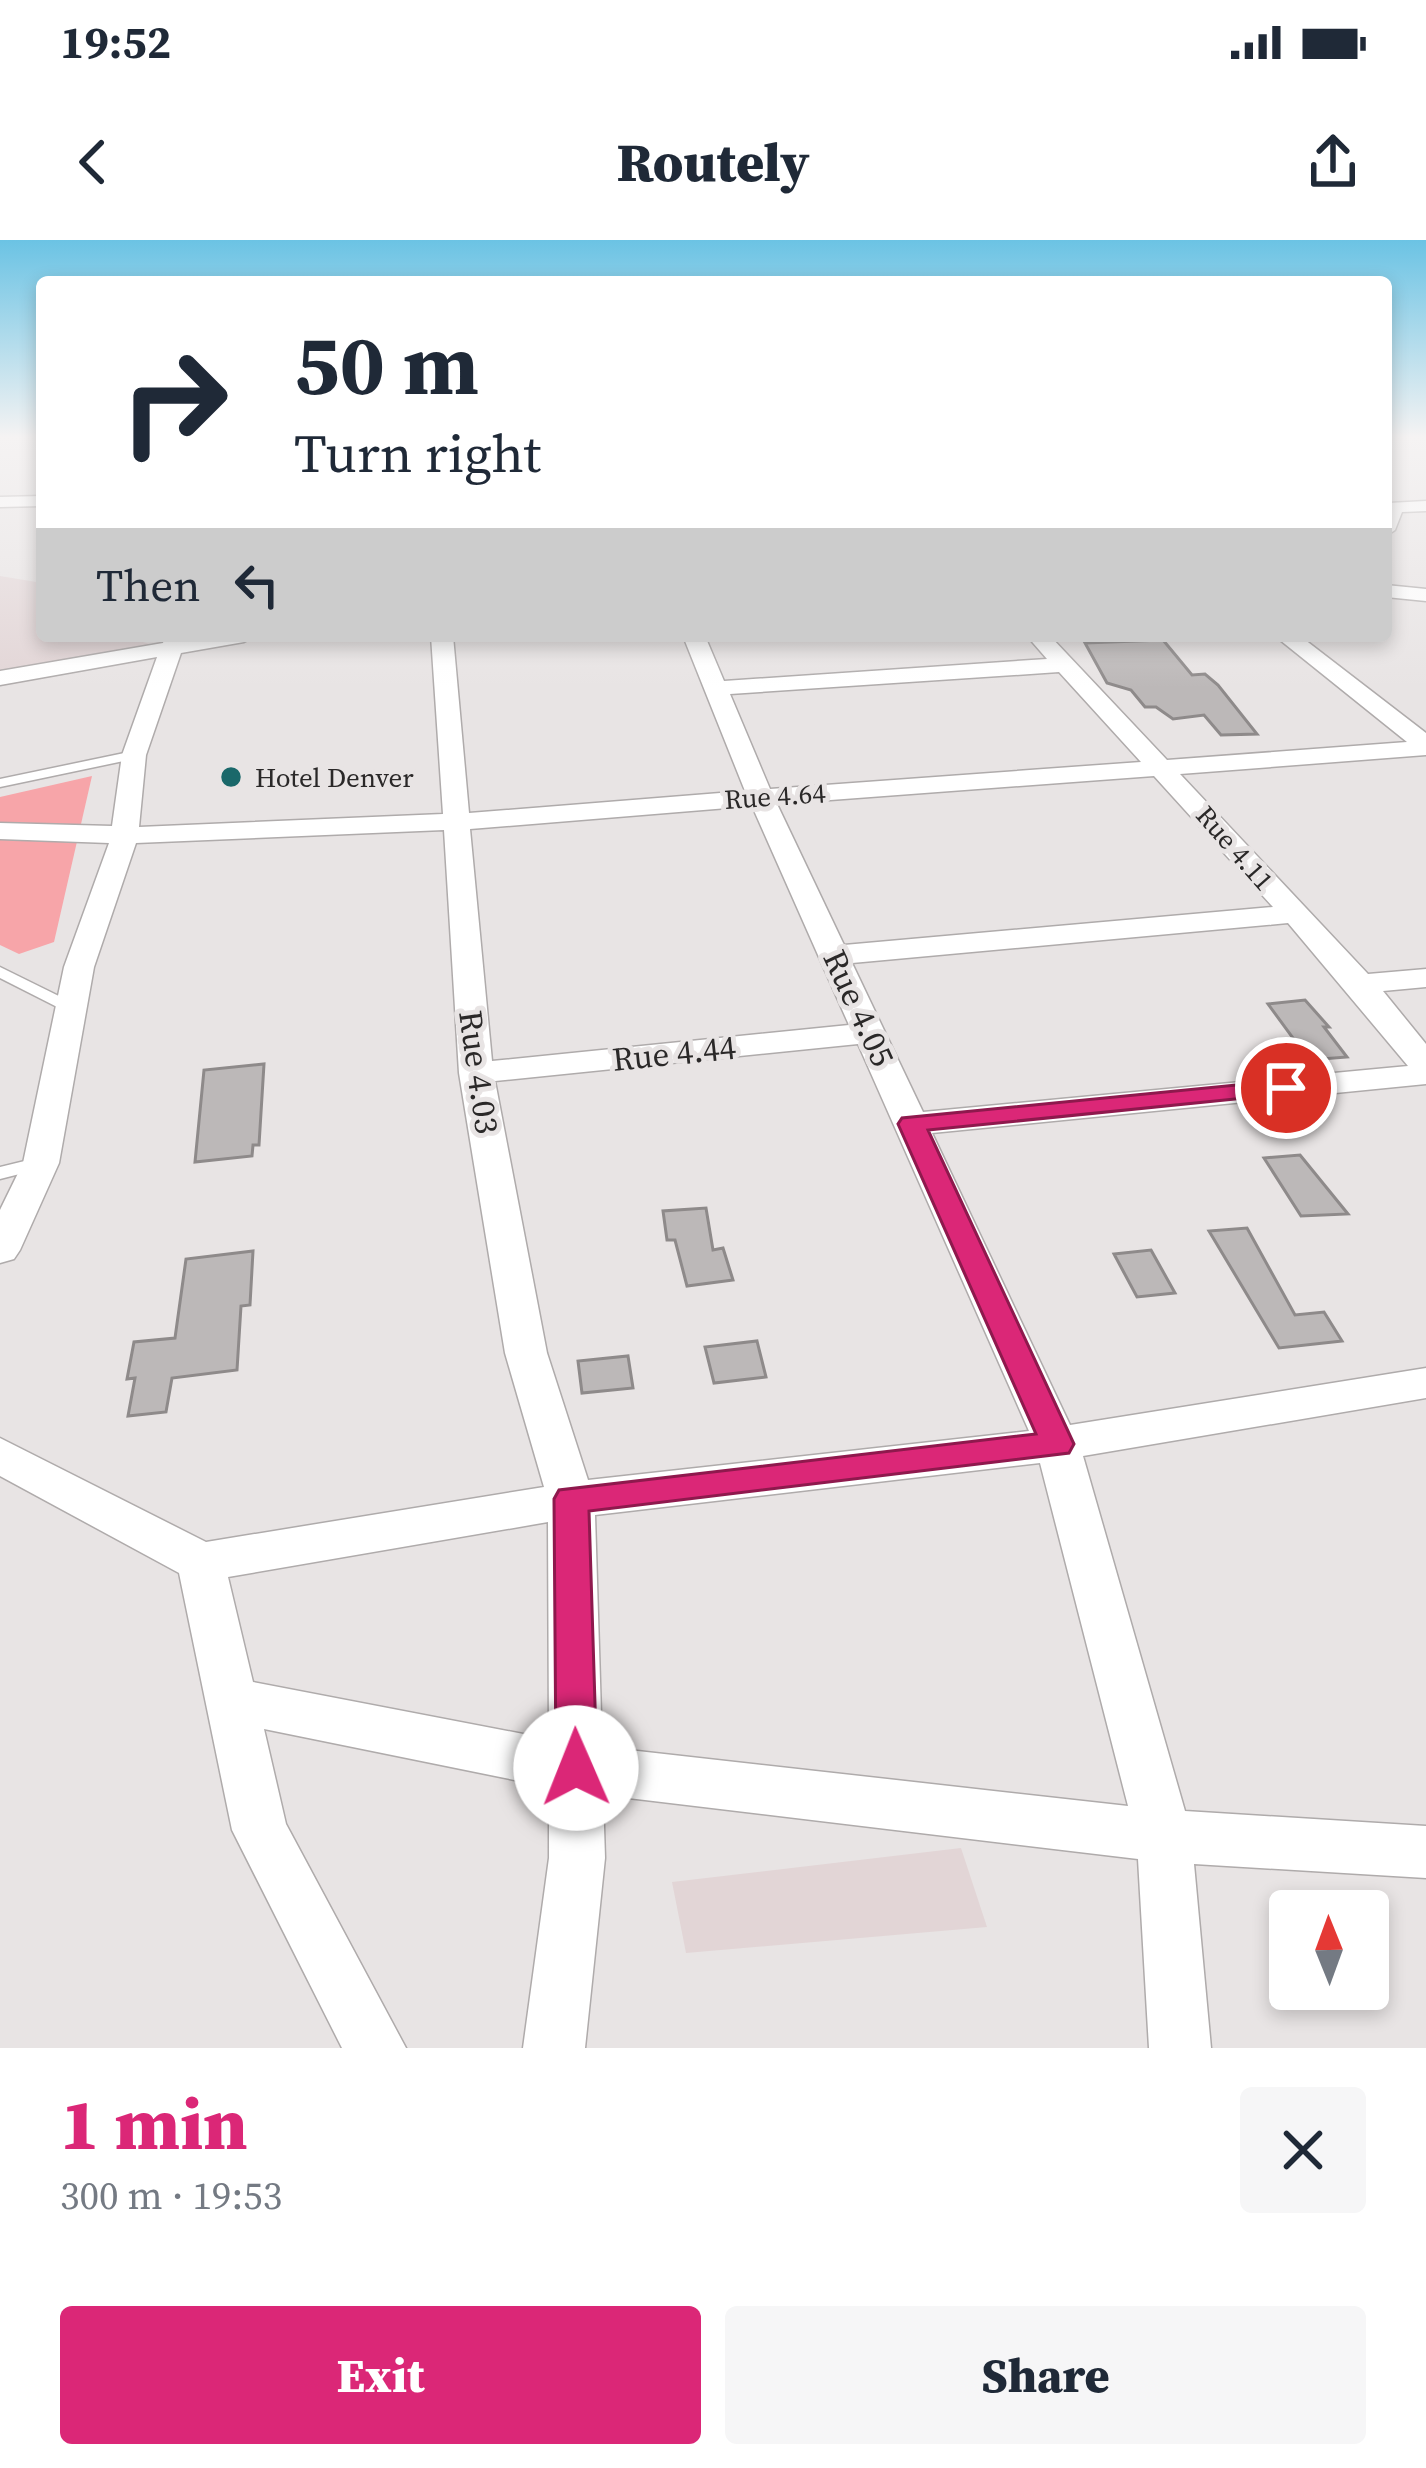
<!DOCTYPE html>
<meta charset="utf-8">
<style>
body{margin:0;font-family:"Source Serif 4",serif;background:#f6f6f7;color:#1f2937;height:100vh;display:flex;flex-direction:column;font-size:45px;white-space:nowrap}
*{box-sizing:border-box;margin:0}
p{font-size:39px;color:#747a83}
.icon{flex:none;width:66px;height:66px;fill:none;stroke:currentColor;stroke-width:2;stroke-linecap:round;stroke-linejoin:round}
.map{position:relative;height:1808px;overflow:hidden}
.side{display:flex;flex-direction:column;background:#fff;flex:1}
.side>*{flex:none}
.hud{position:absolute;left:36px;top:36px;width:1356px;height:366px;border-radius:12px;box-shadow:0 6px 18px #0003;background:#fff;color:#1f2937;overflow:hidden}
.needle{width:78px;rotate:359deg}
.fabs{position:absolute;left:1269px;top:1650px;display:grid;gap:24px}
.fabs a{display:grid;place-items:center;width:120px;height:120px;border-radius:12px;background:#fff;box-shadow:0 6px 18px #0003;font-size:60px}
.pin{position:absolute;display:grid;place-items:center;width:102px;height:102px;color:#fff;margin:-51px;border:6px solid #fff;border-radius:50%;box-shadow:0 3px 12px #0007}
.me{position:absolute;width:132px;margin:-66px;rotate:359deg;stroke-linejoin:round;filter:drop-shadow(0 0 9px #0008)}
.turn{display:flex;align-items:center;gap:42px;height:252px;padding:0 60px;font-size:54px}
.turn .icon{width:156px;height:156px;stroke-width:2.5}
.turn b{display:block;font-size:84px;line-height:102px}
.then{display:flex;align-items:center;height:114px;padding:0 60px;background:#0003;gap:24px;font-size:45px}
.round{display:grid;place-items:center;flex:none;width:126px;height:126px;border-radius:12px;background:#f6f6f7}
.summary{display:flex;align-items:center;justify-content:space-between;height:204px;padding:0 60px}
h1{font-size:72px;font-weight:800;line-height:90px;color:#db2777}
.cta{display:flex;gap:24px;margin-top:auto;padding:24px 60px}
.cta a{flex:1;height:138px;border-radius:12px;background:#db2777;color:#fff;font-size:48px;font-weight:800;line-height:138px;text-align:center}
.cta a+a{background:#f6f6f7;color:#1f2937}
.status{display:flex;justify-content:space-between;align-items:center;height:84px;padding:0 60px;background:#fff;direction:ltr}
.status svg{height:33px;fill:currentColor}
header{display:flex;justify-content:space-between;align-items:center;height:156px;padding:0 60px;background:#fff;font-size:54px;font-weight:800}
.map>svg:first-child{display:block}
.built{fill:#e2d5d6}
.green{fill:#f7a5a9}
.building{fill:#bcb8b8;stroke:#8e8a8a;stroke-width:3}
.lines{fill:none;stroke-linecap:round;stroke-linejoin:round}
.service-casing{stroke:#afabab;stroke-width:3}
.minor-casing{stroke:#afabab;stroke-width:3}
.service{fill:#fff;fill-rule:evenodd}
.minor{fill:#fff;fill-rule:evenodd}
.route{fill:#db2777;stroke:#8e194d;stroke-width:3}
.poi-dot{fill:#1a686a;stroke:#e8e4e4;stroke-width:4.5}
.labels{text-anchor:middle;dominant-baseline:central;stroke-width:10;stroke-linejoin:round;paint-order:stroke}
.far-poi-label{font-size:27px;fill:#2a2828;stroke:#e8e4e4;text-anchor:start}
.far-street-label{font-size:27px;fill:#2a2828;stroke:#e8e4e4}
.street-label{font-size:33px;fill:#2a2828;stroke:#e8e4e4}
</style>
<div class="status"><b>19:52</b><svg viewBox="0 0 49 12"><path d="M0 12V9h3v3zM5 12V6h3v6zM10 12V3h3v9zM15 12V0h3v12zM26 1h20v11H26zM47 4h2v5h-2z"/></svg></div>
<header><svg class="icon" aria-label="back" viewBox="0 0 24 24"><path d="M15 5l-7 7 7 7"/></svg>Routely<svg class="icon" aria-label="share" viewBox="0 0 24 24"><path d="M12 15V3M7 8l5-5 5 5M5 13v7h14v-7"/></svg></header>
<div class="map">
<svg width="1426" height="1808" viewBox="0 0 1426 1808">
<rect width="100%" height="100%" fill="#e8e4e4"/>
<g class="built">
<path d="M 0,336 L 42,343 L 42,396 L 120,396 L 154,405 L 0,432 Z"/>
<path d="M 961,1608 L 987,1687 L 686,1713 L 672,1642 Z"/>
</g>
<path class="green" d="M 92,536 L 54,702 L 19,714 L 0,705 L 0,557 Z"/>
<g class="building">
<path d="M 1163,400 L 1192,435 L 1205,434 L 1218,445 L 1257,494 L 1221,495 L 1204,475 L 1173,479 L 1156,467 L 1145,467 L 1131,450 L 1107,443 L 1085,403 Z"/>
<path d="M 1305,760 L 1329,787 L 1324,787 L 1347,817 L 1309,820 L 1268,764 Z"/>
<path d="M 264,824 L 259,905 L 253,905 L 252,916 L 195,922 L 204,830 Z"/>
<path d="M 1300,915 L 1348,974 L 1301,976 L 1264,918 Z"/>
<path d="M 706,968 L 713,1010 L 723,1008 L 733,1040 L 687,1046 L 675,1000 L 667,1000 L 663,971 Z"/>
<path d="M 1247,988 L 1295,1075 L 1324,1072 L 1342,1101 L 1279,1108 L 1209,991 Z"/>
<path d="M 1151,1010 L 1175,1053 L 1137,1057 L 1114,1014 Z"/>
<path d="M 253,1011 L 250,1065 L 241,1066 L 237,1130 L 172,1138 L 166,1172 L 128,1176 L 135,1138 L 127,1139 L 134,1102 L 175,1098 L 186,1019 Z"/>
<path d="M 757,1101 L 766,1137 L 714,1143 L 705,1107 Z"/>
<path d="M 628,1116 L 633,1148 L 582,1153 L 578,1121 Z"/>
</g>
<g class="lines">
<defs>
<g id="service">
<path d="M 134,511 L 140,515 L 138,518 L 0,547 L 0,539 Z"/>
<path d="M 0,727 L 77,765 L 79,768 L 77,771 L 65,771 L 0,738 Z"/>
<path d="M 41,917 L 47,919 L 50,923 L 47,927 L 0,939 L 0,927 Z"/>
</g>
<g id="minor">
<path d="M 42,256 L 42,266 L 0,267 L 0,257 Z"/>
<path d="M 1426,261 L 1426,271 L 1402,272 L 1395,290 L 1386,296 L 1389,263 Z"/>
<path d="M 1386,345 L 1426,349 L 1426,361 L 1386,357 Z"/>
<path d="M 165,396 L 255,396 L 244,402 L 181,413 L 146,515 L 139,587 L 443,574 L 431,396 L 453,396 L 469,573 L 745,551 L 683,396 L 705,396 L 724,441 L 1047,419 L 1027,396 L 1050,396 L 1167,520 L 1407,502 L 1275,396 L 1300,396 L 1426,493 L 1426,515 L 1180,534 L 1368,734 L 1426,729 L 1426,747 L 1383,751 L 1426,804 L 1426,844 L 932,893 L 1070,1185 L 1426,1128 L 1426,1158 L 1083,1216 L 1185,1571 L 1426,1586 L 1426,1638 L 1194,1624 L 1211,1808 L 1149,1808 L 1138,1619 L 603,1555 L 605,1618 L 585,1808 L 523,1808 L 549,1618 L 549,1547 L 264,1489 L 286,1584 L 406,1808 L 342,1808 L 232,1590 L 179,1333 L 0,1236 L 0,1198 L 206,1302 L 544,1247 L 505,1113 L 459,833 L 444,590 L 136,603 L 94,727 L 59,923 L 20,1010 L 14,1019 L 0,1023 L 0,970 L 23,923 L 64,727 L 109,603 L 0,599 L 0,583 L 112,586 L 122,515 L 157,417 L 0,445 L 0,431 L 163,403 ZM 1059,432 L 1141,522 L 770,549 L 730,454 ZM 1154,536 L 1273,667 L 844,705 L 777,564 ZM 752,566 L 849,785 L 492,821 L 470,589 ZM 1288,683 L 1408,826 L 923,872 L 852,723 ZM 858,804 L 1029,1191 L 588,1240 L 547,1113 L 495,841 ZM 1040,1223 L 1128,1566 L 602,1507 L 595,1275 ZM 548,1282 L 549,1499 L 253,1442 L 228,1337 Z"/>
</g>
</defs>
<use href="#service" class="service-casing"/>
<use href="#minor" class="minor-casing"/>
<use href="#service" class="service"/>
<use href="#minor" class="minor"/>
</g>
<linearGradient id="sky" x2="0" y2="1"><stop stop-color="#6bc3e4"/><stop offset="0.44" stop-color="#f5f3f3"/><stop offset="1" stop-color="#f5f3f3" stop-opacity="0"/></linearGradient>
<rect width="1426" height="448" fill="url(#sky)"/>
<path class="route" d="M 1286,840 L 1295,842 L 1299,848 L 1295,853 L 928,890 L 1074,1204 L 1069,1213 L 589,1271 L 597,1528 L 591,1541 L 576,1546 L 562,1541 L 556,1528 L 554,1259 L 559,1250 L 1036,1194 L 898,884 L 902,878 Z"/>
<circle class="poi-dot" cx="231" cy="537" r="12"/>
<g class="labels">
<g class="far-poi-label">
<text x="255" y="537">Hotel Denver</text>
</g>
<g class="far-street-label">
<text transform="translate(775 556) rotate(-4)">Rue 4.64</text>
<text transform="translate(1235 608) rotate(49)">Rue 4.11</text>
</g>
<g class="street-label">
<text transform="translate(859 768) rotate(65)">Rue 4.05</text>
<text transform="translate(674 813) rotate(-6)">Rue 4.44</text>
<text transform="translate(479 832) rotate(82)">Rue 4.03</text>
</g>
</g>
</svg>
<div class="fabs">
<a><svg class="needle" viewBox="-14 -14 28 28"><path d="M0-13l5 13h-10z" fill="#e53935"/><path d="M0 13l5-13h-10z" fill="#747a83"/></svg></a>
</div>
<div class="pin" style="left:1286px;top:848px;background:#d93025"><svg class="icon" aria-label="arrive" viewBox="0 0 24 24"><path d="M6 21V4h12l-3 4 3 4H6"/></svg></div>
<svg class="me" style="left:576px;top:1528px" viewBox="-20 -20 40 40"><circle r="19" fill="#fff"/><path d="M0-13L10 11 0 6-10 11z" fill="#db2777"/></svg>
<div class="hud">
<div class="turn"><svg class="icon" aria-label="right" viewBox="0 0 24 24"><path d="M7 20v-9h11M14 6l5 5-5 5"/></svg><div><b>50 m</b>Turn right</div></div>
<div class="then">Then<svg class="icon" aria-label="left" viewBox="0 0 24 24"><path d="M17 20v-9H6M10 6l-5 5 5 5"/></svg></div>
</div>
</div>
<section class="side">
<div class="summary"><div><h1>1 min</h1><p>300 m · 19:53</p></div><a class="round"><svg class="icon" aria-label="close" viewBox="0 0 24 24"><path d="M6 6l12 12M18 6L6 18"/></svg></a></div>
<div class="cta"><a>Exit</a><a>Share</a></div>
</section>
